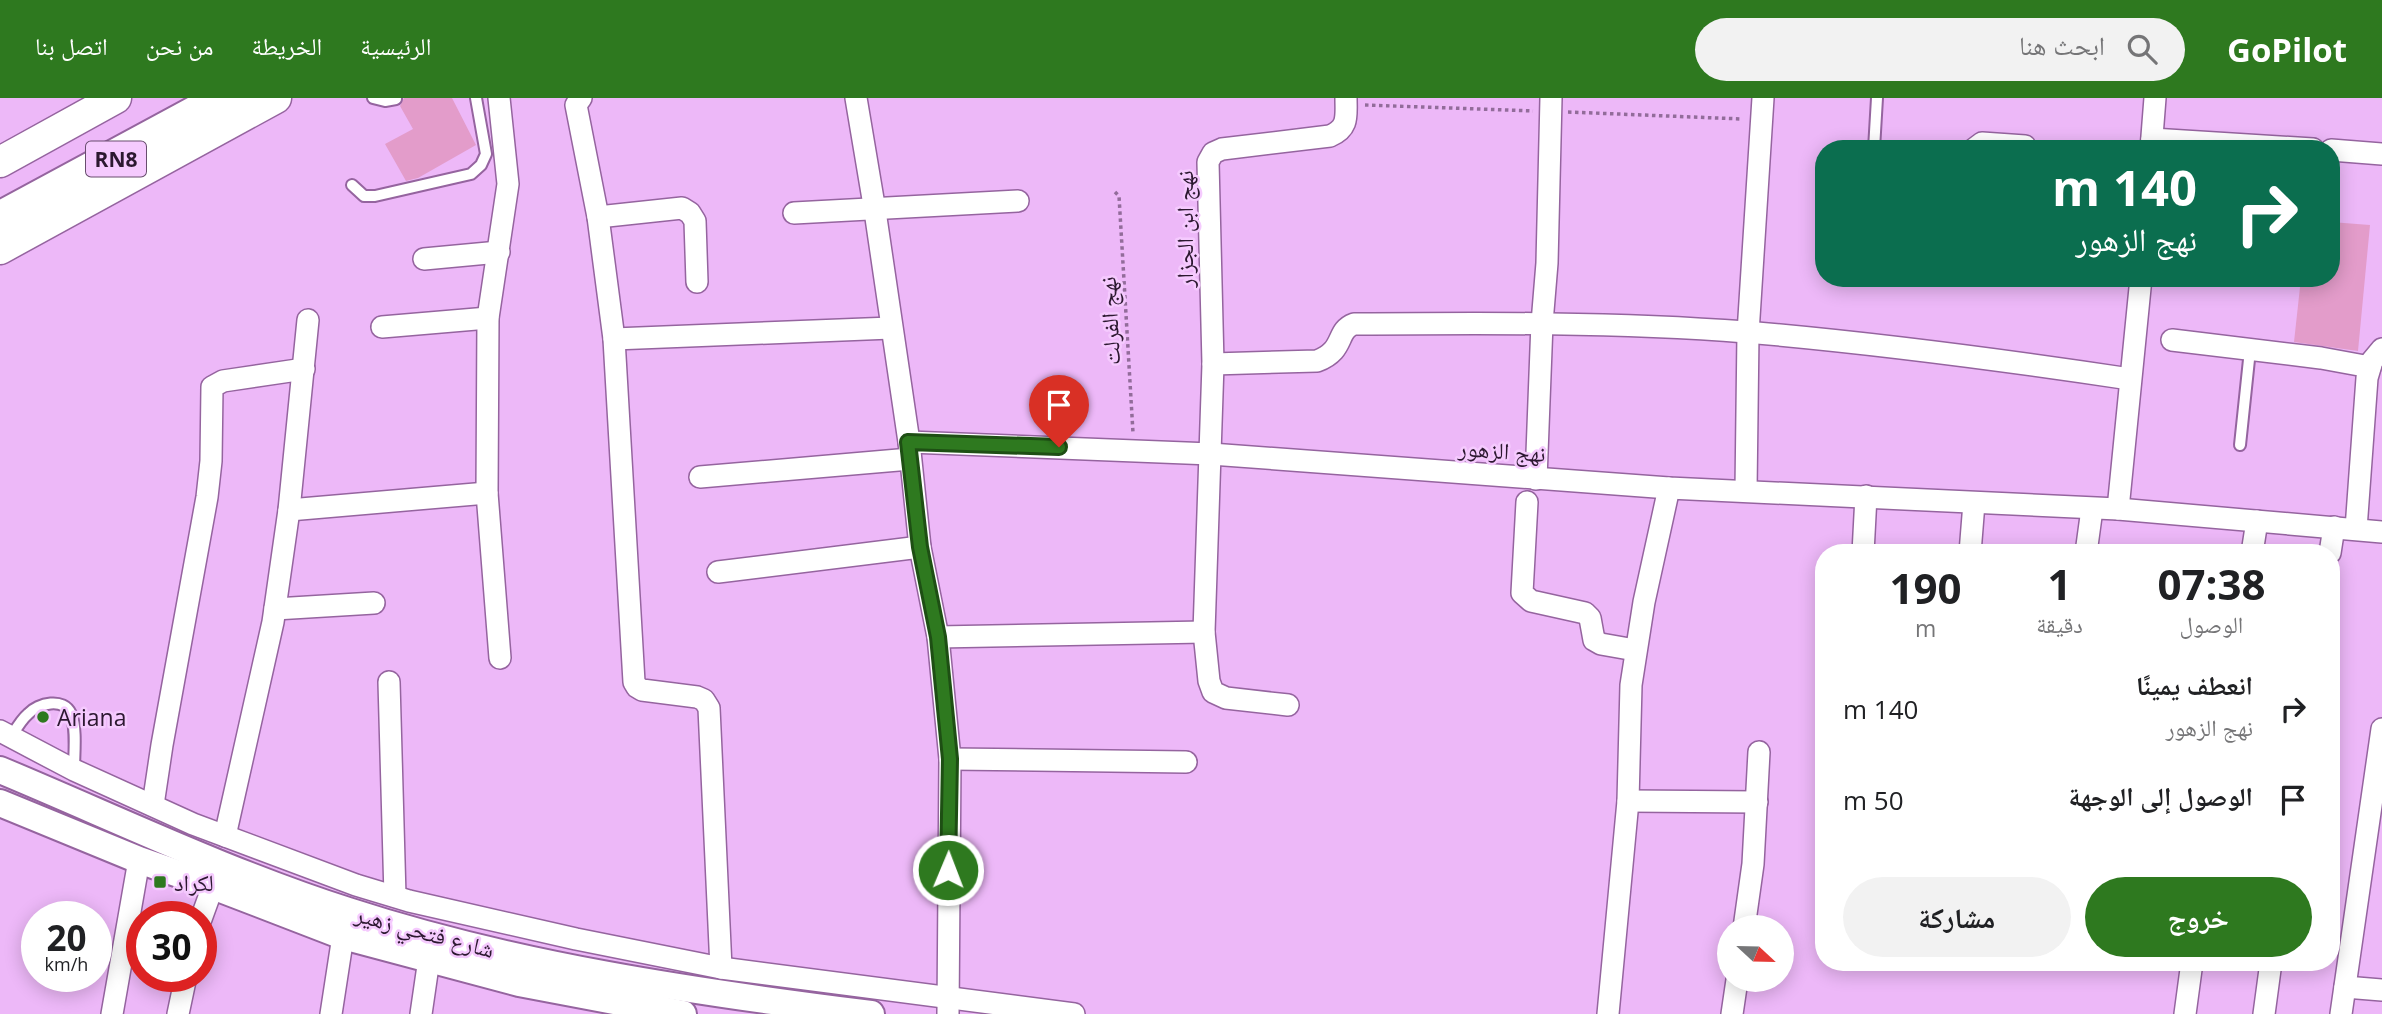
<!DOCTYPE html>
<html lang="ar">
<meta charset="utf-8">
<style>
body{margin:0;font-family:"Open Sans","Noto Naskh Arabic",sans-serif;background:#f2f2f2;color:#202124;direction:rtl;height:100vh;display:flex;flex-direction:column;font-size:26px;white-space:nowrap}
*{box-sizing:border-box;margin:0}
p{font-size:23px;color:#757577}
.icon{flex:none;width:38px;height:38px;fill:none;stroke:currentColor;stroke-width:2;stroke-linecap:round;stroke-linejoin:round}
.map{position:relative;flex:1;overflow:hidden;direction:ltr}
.side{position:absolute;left:1815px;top:446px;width:525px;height:427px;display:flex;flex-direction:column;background:#fff;border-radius:28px;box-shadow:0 4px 18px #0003;direction:rtl}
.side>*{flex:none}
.hud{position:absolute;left:1815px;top:42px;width:525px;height:147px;border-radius:28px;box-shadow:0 4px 18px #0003;direction:rtl;background:#0b6e4f;color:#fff;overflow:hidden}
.needle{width:46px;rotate:112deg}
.buttons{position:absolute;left:1717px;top:817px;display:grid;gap:14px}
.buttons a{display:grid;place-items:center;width:77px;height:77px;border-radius:50%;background:#fff;box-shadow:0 4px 18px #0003;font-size:35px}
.speed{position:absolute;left:21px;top:803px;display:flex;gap:14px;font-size:35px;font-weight:700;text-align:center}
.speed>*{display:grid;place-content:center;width:91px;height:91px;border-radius:50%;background:#fff;box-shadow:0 4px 18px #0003;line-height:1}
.speed small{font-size:18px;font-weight:400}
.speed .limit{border:10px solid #d22;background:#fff;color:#111}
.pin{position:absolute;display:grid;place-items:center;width:60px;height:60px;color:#fff;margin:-72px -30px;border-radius:50% 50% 50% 0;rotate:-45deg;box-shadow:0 0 7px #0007}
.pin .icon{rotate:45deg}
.me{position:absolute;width:77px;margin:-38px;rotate:1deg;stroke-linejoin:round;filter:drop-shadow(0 0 5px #0008)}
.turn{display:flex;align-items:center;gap:24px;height:147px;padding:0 28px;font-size:32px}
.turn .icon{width:91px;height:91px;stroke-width:2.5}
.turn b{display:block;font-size:49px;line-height:60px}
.eta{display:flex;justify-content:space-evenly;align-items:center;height:119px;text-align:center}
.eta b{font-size:42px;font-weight:700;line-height:49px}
.action{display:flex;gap:14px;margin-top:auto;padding:14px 28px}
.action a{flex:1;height:80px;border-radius:42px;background:#2e791f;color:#fff;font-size:28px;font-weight:700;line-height:80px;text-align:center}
.action a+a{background:#f2f2f2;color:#202124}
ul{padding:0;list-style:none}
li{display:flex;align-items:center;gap:21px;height:91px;padding:0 28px}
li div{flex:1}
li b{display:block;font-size:26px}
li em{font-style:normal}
header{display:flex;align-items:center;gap:42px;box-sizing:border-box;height:98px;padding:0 35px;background:#2e791f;color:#fff}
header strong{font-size:33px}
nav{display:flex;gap:38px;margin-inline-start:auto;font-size:24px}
.search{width:490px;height:63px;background:#f2f2f2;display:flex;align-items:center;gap:18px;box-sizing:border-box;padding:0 24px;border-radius:38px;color:#757577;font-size:26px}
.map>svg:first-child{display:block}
.building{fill:#e39cca}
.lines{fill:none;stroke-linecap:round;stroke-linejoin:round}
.service-casing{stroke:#95649f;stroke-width:14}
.minor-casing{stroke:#95649f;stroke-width:24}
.tertiary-casing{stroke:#95649f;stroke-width:30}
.secondary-casing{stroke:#95649f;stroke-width:33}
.motorway-casing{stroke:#95649f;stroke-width:42}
.path{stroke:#926c9a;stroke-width:3.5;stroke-dasharray:3.5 3.5;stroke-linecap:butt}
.service{stroke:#fff;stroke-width:10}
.minor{stroke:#fff;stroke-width:21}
.tertiary{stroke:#fff;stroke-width:26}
.secondary{stroke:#fff;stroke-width:30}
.motorway{stroke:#fff;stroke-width:38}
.route-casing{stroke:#1e4f14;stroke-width:18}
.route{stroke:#2e791f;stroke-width:12}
.poi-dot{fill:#2e791f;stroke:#f5cafe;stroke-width:2.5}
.labels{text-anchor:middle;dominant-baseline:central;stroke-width:5;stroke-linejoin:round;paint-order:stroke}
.shield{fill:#f5cafe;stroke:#684d6e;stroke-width:2}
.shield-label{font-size:21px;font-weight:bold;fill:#2c1830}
.street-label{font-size:23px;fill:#2c1830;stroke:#f5cafe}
.poi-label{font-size:23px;fill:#2c1830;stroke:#f5cafe;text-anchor:start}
</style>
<header>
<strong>GoPilot</strong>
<div class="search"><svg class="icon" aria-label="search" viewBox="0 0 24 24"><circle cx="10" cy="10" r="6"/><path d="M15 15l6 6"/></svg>ابحث هنا</div>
<nav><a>الرئيسية</a><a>الخريطة</a><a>من نحن</a><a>اتصل بنا</a></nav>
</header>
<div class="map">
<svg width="2382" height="916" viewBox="0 0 2382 916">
<rect width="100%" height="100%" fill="#edb8f8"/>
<g class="building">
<path d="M 404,0 L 452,0 L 476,47 L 418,80 L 406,83 L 385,46 L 413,31 L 400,8 Z"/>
<path d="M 2331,124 L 2370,127 L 2358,253 L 2294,244 L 2301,180 L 2331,180 Z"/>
</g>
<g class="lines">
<defs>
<g id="service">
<path d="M 373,0 L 385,3 L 396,1"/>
<path d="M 1874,51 L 1877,0"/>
<path d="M 352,87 L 364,98 L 375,98 L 471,76 L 481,67 L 486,56 L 476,0"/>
<path d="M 2240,347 L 2250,252"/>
<path d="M 11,639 C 16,631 21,622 28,616 C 38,605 64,599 71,616 C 77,631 74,656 74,672"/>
</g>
<g id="minor">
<path d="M 499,0 L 508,86 L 488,220 L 487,395 L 500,560"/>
<path d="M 581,0 L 576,7 L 598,119 L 614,241 L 634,584 L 637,589 L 642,592 L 697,599 L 704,602 L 709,610 L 721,870"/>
<path d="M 856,0 L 875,113 L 909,344 L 920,449 L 938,539 L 950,661 L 948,916"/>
<path d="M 2152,41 L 2313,51"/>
<path d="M 1974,51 L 1982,45 L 2025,48"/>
<path d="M 2151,51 L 2155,0"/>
<path d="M 2331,52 L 2382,56"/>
<path d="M 794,115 L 1018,103"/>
<path d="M 598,119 L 682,110 L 690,115 L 695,123 L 697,184"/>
<path d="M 424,161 L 499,154"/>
<path d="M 382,229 L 488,220"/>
<path d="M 614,241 L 891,230"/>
<path d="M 2172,242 L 2321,260 L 2370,269"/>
<path d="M 1213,266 L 1317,263 C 1346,252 1335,233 1354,226 C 1485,225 1616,224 1746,234 C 1874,245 2003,262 2130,281"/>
<path d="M 909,344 L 1211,356 L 1669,390 L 2118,411 L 2382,434"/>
<path d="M 700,379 L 910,361"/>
<path d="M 1536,381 L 1542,225 L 1547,165 L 1551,0"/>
<path d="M 1746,392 L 1748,235 L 1763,0"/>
<path d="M 1527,404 L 1522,495 L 1531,503 L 1585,515 L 1590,520 L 1594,542 L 1601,546 L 1635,552"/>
<path d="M 2118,411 L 2141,180"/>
<path d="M 289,412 L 487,395"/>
<path d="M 2356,431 L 2367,280 L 2372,263 L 2382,251"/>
<path d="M 1863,455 L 1866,398"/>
<path d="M 1970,455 L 1974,405"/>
<path d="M 2086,455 L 2092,411"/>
<path d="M 2252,455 L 2257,423"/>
<path d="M 2330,455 L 2334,429"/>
<path d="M 718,474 L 920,449"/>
<path d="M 275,511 L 374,505"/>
<path d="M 938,539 L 1204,534"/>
<path d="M 389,584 L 395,798"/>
<path d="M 1288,607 L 1226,600 L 1213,594 L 1209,583 L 1204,534 L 1213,266 L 1208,64 L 1213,55 L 1222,51 L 1330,38 C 1349,30 1346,18 1346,0"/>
<path d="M 0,633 L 74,672 L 193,726 L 356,787 L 409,803 L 576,841 L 721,870 L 1074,916"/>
<path d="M 950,661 L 1186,664"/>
<path d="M 1628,703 L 1757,704"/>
<path d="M 153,707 L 162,647 L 207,399 L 211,363 L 212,289 L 223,283 L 304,271"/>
<path d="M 225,738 L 273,524 L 289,412 L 308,222"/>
<path d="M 201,821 L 213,788"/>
<path d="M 1744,830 L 1753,766 L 1759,654"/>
<path d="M 2345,889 L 2382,892"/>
<path d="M 112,916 L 139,762"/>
<path d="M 178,916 L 186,878"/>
<path d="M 331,916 L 343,838"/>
<path d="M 421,916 L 429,861"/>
<path d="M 1608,916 L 1628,703 L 1631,587 L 1644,504 L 1669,390"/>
<path d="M 1732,916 L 1737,882"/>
<path d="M 2185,916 L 2192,864"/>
<path d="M 2264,916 L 2271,864"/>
<path d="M 2341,916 L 2382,631"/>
</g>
<g id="tertiary">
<path d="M 0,672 C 115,720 229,775 348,813 C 517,868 695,894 871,916"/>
<path d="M 0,705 L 139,762 L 213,788 L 343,838 L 519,885 L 683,916"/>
</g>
<g id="secondary">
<path d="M 0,64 L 116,0"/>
<path d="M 0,151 L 276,0"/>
</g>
<path id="motorway" d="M 0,123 L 228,0"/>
</defs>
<use href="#service" class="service-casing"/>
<use href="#minor" class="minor-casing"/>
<use href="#tertiary" class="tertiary-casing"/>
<use href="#secondary" class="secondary-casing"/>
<use href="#motorway" class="motorway-casing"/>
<g class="path">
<path d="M 1365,7 L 1533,13"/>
<path d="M 1568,14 L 1742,21"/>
<path d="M 1115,94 L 1119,98 L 1133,335"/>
</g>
<use href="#service" class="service"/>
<use href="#minor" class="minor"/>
<use href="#tertiary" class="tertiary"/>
<use href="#secondary" class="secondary"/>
<use href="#motorway" class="motorway"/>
</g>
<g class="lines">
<defs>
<path id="route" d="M 948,772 L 950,661 L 938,539 L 920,449 L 908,344 L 1059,349"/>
</defs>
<use href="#route" class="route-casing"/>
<use href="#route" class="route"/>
</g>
<g class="poi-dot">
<circle cx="43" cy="619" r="7"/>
<rect x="153" y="777" width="14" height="14" rx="3.5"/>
</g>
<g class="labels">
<rect class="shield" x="86" y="43.5" width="60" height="35" rx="5"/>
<g class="shield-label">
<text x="116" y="61">RN8</text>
</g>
<g class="street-label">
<text transform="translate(1184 131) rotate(-90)">نهج ابن الجزار</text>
<text transform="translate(1109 223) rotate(-93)">نهج الفرلت</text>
<text transform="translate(1502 352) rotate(4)">نهج الزهور</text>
<text transform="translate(425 833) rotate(15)">شارع فتحي زهير</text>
</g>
<g class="poi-label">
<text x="57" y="619">Ariana</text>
<text x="174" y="784">لكراد</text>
</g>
</g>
</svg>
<div class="buttons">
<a><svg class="needle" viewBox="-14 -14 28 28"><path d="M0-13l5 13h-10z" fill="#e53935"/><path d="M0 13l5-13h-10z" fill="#757577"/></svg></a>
</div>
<div class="speed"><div>20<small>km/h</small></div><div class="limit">30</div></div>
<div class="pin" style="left:1059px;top:349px;background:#d93025"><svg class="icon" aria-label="arrive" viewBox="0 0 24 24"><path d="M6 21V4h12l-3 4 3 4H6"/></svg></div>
<svg class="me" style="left:948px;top:772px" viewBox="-20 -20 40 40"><circle r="17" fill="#2e791f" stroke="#fff" stroke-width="3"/><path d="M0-11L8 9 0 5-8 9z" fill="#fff"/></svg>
<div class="hud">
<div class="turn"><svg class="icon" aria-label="right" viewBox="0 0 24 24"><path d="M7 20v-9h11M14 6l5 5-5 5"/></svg><div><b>140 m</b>نهج الزهور</div></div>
</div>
<section class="side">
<div class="eta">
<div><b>07:38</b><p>الوصول</p></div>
<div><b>1</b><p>دقيقة</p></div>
<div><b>190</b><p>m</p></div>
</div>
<ul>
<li><svg class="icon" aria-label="right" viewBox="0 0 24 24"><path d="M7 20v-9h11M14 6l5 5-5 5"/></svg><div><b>انعطف يمينًا</b><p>نهج الزهور</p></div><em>140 m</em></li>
<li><svg class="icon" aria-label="arrive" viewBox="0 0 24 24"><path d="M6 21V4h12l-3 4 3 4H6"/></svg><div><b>الوصول إلى الوجهة</b></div><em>50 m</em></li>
</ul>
<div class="action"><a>خروج</a><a>مشاركة</a></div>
</section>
</div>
